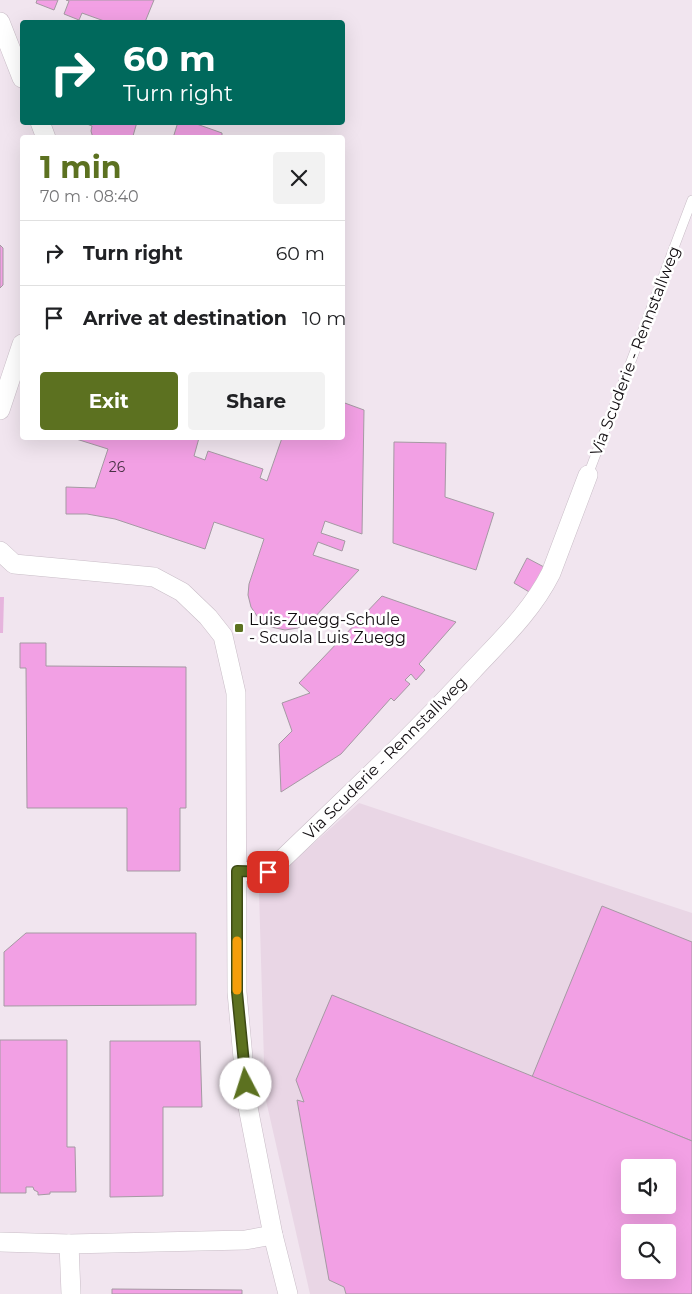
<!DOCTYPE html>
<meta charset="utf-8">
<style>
body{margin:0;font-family:Montserrat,sans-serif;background:#f2f2f2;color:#202124;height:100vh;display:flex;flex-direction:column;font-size:19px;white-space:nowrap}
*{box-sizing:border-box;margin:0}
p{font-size:16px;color:#757577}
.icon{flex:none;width:28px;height:28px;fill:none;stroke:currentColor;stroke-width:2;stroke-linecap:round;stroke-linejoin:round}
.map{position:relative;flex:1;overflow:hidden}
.sheet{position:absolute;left:20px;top:135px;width:325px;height:305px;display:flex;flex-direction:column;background:#fff;border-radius:5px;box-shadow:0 5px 20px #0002}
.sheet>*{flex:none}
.guide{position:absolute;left:20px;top:20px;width:325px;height:105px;border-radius:5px;box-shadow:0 5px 20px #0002;background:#00695c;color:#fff;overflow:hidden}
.tools{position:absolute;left:621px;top:1159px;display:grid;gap:10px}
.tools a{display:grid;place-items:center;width:55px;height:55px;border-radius:5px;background:#fff;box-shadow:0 5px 20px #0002;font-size:25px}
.pin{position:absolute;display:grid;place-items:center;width:42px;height:42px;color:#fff;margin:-21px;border-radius:10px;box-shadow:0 2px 8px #0006}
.me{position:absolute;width:55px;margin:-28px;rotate:355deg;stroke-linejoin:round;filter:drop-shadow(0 0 4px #0008)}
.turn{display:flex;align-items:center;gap:18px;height:105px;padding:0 20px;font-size:22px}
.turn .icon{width:65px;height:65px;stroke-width:2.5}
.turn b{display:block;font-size:35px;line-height:42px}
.round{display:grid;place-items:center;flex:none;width:52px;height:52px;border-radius:5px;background:#f2f2f2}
.headline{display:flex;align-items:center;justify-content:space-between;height:85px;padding:0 20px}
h1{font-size:30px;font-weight:700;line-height:38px;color:#5c7120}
.button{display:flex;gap:10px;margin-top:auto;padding:10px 20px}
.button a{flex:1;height:58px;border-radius:5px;background:#5c7120;color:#fff;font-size:20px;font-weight:700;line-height:58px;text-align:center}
.button a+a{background:#f2f2f2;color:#202124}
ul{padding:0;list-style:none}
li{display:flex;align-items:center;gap:15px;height:65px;padding:0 20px;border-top:1px solid #e0e0e0}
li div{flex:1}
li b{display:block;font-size:19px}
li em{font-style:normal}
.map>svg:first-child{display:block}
.built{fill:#e9d6e5;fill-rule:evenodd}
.green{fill:#e6b4dd}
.building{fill:#f2a0e4;stroke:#a599a3;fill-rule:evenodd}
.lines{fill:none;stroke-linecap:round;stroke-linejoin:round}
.lane-casing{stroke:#c9bdc7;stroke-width:10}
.street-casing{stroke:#c9bdc7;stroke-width:20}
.lane{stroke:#fff;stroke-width:9}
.street{stroke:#fff;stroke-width:19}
.route-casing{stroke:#3c4915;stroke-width:12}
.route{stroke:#5c7120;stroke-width:9}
.slow{stroke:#f59e0b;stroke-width:9}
.poi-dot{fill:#5c7120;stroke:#fff;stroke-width:2}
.labels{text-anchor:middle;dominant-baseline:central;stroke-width:5;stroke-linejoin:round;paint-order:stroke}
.number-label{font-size:14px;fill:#483144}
.street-label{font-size:16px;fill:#100c0f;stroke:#fff}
.poi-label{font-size:16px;fill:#100c0f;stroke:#fff;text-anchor:start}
</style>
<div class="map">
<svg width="692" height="1294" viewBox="0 0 692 1294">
<rect width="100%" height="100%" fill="#f1e5ef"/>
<path class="built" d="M 359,803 L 692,913 L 692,1294 L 310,1294 L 265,1096 L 259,892 ZM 630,1168 L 668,1168 L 668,1205 L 630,1205 ZM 630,1232 L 668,1232 L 668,1270 L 630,1270 Z"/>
<path class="green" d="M 0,597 L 4,597 L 3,633 L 0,633 Z"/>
<g class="building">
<path d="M 37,0 L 58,0 L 54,10 L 36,3 Z"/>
<path d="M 66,0 L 154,0 L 145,22 L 107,22 L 82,13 L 79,20 L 64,14 L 69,1 Z"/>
<path d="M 82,122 L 137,122 L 133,136 L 139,138 L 93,138 L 91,131 L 92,126 Z"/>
<path d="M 178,122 L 191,122 L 222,133 L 222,138 L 173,138 Z"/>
<path d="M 0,245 L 3,248 L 3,285 L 0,288 Z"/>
<path d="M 342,402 L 364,410 L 362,534 L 325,521 L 321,533 L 345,541 L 342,551 L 318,542 L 313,555 L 359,570 L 312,620 L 298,628 L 285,630 L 271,627 L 259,619 L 251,607 L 248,595 L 249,584 L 264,539 L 214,522 L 205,549 L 115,519 L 87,514 L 66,514 L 66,487 L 95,488 L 108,449 L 73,438 L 199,438 L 194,456 L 205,460 L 208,451 L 263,469 L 260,478 L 267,481 L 282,438 L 286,439 L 287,438 L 342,438 Z"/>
<path d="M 394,442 L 446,443 L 445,497 L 494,513 L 476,570 L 393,543 Z"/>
<path d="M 527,558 L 544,567 L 531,593 L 514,583 Z"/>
<path d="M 382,596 L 456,622 L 419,664 L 425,670 L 416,680 L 411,674 L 405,680 L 410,684 L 394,701 L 391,698 L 341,754 L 281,792 L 279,744 L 292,731 L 282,703 L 310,693 L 299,683 Z"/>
<path d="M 20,643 L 46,643 L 46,666 L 186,667 L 186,808 L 180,808 L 180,871 L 127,871 L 127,808 L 27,808 L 26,668 L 20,668 Z"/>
<path d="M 602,906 L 692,942 L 692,1141 L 532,1077 Z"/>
<path d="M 26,933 L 196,933 L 196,1005 L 4,1006 L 4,952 Z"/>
<path d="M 332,995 L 692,1141 L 692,1294 L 346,1294 L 344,1287 L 329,1280 L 297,1100 L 304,1102 L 296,1080 ZM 630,1168 L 668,1168 L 668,1205 L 630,1205 ZM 630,1232 L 668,1232 L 668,1270 L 630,1270 Z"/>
<path d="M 0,1040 L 67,1040 L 67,1147 L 75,1147 L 76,1192 L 50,1192 L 50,1194 L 38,1195 L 38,1192 L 34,1190 L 33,1187 L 26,1187 L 26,1193 L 0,1193 Z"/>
<path d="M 110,1041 L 200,1041 L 202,1107 L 163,1107 L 163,1196 L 110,1197 Z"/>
<path d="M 112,1289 L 242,1290 L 242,1294 L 112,1294 Z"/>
</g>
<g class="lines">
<defs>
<path id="lane" d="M 588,475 L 692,200"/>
<g id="street">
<path d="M 0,22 L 22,78"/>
<path d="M 40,122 L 46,138"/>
<path d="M 0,410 L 22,344"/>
<path d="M 0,551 L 14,564 L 154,577 L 182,592 L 208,617 L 223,636 L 236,693 L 237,992 L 247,1102 L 273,1235 L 288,1294"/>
<path d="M 237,871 L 268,873 C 337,806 408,741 473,670 C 501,640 532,611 551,573 L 588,475"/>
<path d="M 0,1242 L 69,1244 L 245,1240 L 273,1235"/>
<path d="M 69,1244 L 71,1294"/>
</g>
</defs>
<use href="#lane" class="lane-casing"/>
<use href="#street" class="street-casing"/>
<use href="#lane" class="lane"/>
<use href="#street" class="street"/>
</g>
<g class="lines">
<defs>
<path id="route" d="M 246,1084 L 237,992 L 237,871 L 268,872"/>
</defs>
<use href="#route" class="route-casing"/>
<use href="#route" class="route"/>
<path class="slow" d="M 237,990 L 237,941"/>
</g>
<rect class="poi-dot" x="234" y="623" width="10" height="10" rx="2.5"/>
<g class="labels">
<g class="number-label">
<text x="117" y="467">26</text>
</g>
<g class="street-label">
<text transform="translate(635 351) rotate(-69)">Via Scuderie - Rennstallweg</text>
<text transform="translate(385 758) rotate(-45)">Via Scuderie - Rennstallweg</text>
</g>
<g class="poi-label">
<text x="249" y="619">Luis-Zuegg-Schule<tspan x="249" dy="18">- Scuola Luis Zuegg</tspan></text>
</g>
</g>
</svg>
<div class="tools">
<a><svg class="icon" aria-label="sound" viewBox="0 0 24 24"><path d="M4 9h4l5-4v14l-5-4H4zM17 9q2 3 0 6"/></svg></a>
<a><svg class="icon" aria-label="search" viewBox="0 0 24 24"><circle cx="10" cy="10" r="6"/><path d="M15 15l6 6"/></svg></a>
</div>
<div class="pin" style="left:268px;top:872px;background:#d93025"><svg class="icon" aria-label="arrive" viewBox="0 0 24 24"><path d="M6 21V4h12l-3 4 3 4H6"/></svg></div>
<svg class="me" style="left:246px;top:1084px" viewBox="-20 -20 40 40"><circle r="19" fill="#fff"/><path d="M0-13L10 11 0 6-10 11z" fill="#5c7120"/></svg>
<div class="guide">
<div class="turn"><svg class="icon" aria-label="right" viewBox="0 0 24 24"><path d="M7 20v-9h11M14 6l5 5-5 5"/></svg><div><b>60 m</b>Turn right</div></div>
</div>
<section class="sheet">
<div class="headline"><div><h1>1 min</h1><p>70 m · 08:40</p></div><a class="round"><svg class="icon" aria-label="close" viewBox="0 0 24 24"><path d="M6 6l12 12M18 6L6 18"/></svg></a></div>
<ul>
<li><svg class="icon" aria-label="right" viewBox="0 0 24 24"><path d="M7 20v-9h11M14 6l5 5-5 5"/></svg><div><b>Turn right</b></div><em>60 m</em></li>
<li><svg class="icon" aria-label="arrive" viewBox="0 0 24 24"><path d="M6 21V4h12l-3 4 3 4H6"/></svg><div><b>Arrive at destination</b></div><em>10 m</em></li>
</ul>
<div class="button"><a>Exit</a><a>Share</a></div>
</section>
</div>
